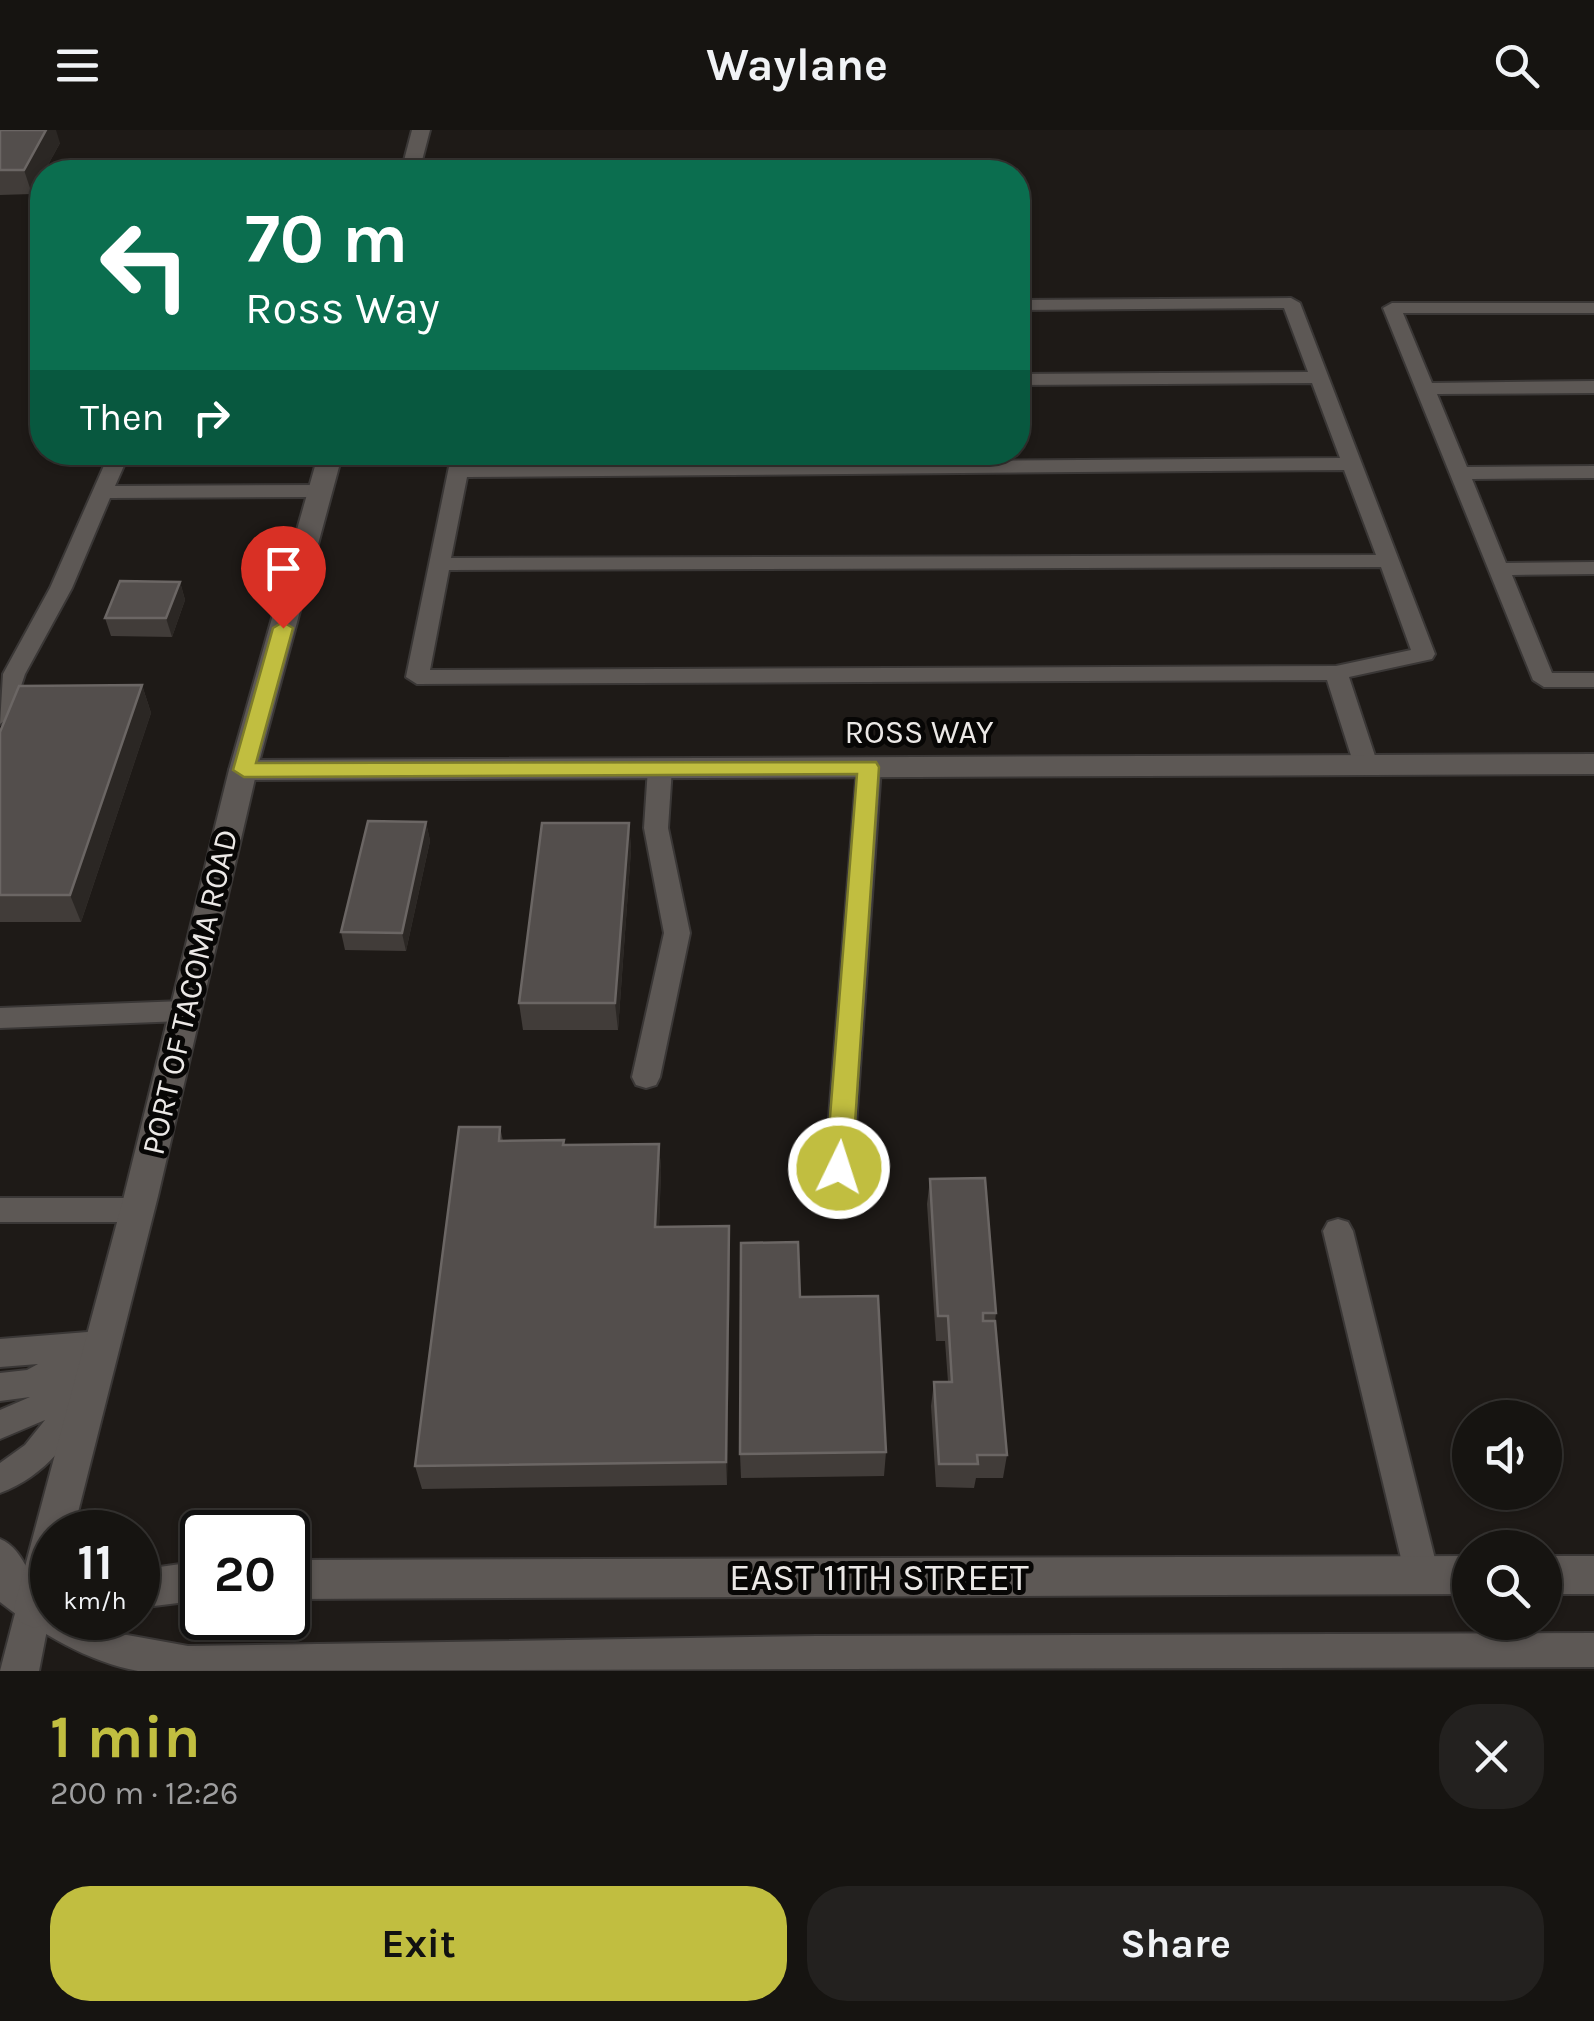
<!DOCTYPE html>
<meta charset="utf-8">
<style>
body{margin:0;font-family:Karla,sans-serif;background:#23211f;color:#f1f3f6;height:100vh;display:flex;flex-direction:column;font-size:38px;white-space:nowrap}
*{box-sizing:border-box;margin:0}
p{font-size:32px;color:#9e9e9f}
.icon{flex:none;width:55px;height:55px;fill:none;stroke:currentColor;stroke-width:2;stroke-linecap:round;stroke-linejoin:round}
.map{position:relative;height:1541px;overflow:hidden}
.details{display:flex;flex-direction:column;background:#161411;flex:1}
.details>*{flex:none}
.guide{position:absolute;left:30px;top:30px;width:1000px;height:305px;border-radius:40px;box-shadow:0 2px 8px #0004,0 0 0 2px #353331;background:#0b6e4f;color:#fff;overflow:hidden}
.tools{position:absolute;left:1452px;top:1270px;display:grid;gap:20px}
.tools a{display:grid;place-items:center;width:110px;height:110px;border-radius:50%;background:#161411;box-shadow:0 2px 8px #0004,0 0 0 2px #353331;font-size:50px}
.speed{position:absolute;left:30px;top:1380px;display:flex;gap:20px;font-size:50px;font-weight:700;text-align:center}
.speed>*{display:grid;place-content:center;width:130px;height:130px;border-radius:50%;background:#161411;box-shadow:0 2px 8px #0004,0 0 0 2px #353331;line-height:1}
.speed small{font-size:25px;font-weight:400}
.speed .limit{border:5px solid #111;border-radius:15px;background:#fff;color:#111}
.pin{position:absolute;display:grid;place-items:center;width:85px;height:85px;color:#fff;margin:-102px -42px;border-radius:50% 50% 50% 0;rotate:-45deg;box-shadow:0 0 10px #0007}
.pin .icon{rotate:45deg}
.me{position:absolute;width:110px;margin:-55px;rotate:4deg;stroke-linejoin:round;filter:drop-shadow(0 0 8px #0008)}
.turn{display:flex;align-items:center;gap:35px;height:210px;padding:0 50px;font-size:45px}
.turn .icon{width:130px;height:130px;stroke-width:2.5}
.turn b{display:block;font-size:70px;line-height:85px}
.then{display:flex;align-items:center;height:95px;padding:0 50px;background:#0003;gap:20px;font-size:38px}
.round{display:grid;place-items:center;flex:none;width:105px;height:105px;border-radius:40px;background:#23211f}
.head{display:flex;align-items:center;justify-content:space-between;height:170px;padding:0 50px}
h1{font-size:60px;font-weight:700;line-height:75px;color:#c1be40}
.action{display:flex;gap:20px;margin-top:auto;padding:20px 50px}
.action a{flex:1;height:115px;border-radius:40px;background:#c1be40;color:#111;font-size:40px;font-weight:700;line-height:115px;text-align:center}
.action a+a{background:#23211f;color:#f1f3f6}
header{display:flex;justify-content:space-between;align-items:center;height:130px;padding:0 50px;background:#161411;font-size:45px;font-weight:700}
.map>svg:first-child{display:block}
.lines{fill:none;stroke-linecap:round;stroke-linejoin:round}
.lane-casing{stroke:#3a3736;stroke-width:4}
.street-casing{stroke:#3a3736;stroke-width:4}
.secondary-casing{stroke:#3a3736;stroke-width:4}
.lane{fill:#5d5855;fill-rule:evenodd}
.street{fill:#5d5855;fill-rule:evenodd}
.secondary{fill:#5d5855;fill-rule:evenodd}
.wall{fill:#413c39}
.shaded-wall{fill:#2b2724}
.building{fill:#534e4c;stroke:#6b6664;stroke-width:2.5}
.route{fill:#c1be40;stroke:#7d7c2a;stroke-width:2.5}
.labels{text-anchor:middle;dominant-baseline:central;stroke-width:10;stroke-linejoin:round;paint-order:stroke}
.street-label{font-size:32px;fill:#ebe8e6;stroke:#070605}
.near-street-label{font-size:38px;fill:#ebe8e6;stroke:#070605}
</style>
<header><svg class="icon" aria-label="menu" viewBox="0 0 24 24"><path d="M4 6h16M4 12h16M4 18h16"/></svg>Waylane<svg class="icon" aria-label="search" viewBox="0 0 24 24"><circle cx="10" cy="10" r="6"/><path d="M15 15l6 6"/></svg></header>
<div class="map">
<svg width="1594" height="1541" viewBox="0 0 1594 1541">
<rect width="100%" height="100%" fill="#1e1a17"/>
<g class="lines">
<defs>
<g id="lane">
<path d="M 1291,168 L 1300,173 L 1435,524 L 1432,529 L 1349,547 L 1378,635 L 1374,641 L 1366,643 L 1354,635 L 1327,550 L 417,554 L 406,547 L 452,322 L 472,322 L 469,335 L 1340,328 L 1312,253 L 1018,255 L 1018,244 L 1308,242 L 1284,178 L 1018,180 L 1018,170 ZM 1344,340 L 1376,425 L 451,428 L 467,347 ZM 1381,437 L 1411,520 L 1336,536 L 430,540 L 449,440 Z"/>
<path d="M 1392,173 L 1594,173 L 1594,183 L 1403,183 L 1432,253 L 1594,251 L 1594,263 L 1437,264 L 1467,337 L 1594,336 L 1594,348 L 1472,349 L 1506,433 L 1594,432 L 1594,444 L 1512,445 L 1552,543 L 1594,543 L 1594,557 L 1544,557 L 1533,550 L 1383,178 Z"/>
<path d="M 110,322 L 130,322 L 115,356 L 320,355 L 330,361 L 320,367 L 110,368 L 72,458 L 25,544 L 11,586 L 0,594 L 3,544 L 50,458 Z"/>
<path d="M 869,629 L 881,637 L 853,1038 L 849,1046 L 839,1050 L 829,1046 L 825,1038 L 857,637 Z"/>
<path d="M 660,630 L 672,638 L 668,698 L 690,803 L 660,947 L 656,955 L 646,958 L 636,955 L 632,947 L 664,803 L 644,698 L 648,638 Z"/>
<path d="M 183,871 L 192,874 L 196,881 L 192,888 L 183,891 L 0,898 L 0,878 Z"/>
<path d="M 0,1068 L 137,1068 L 147,1071 L 151,1080 L 147,1089 L 137,1092 L 0,1092 Z"/>
<path d="M 1338,1089 L 1348,1092 L 1353,1101 L 1439,1445 L 1434,1456 L 1422,1461 L 1410,1456 L 1405,1445 L 1323,1101 L 1328,1092 Z"/>
<path d="M 100,1201 L 111,1205 L 115,1215 L 84,1254 L 93,1265 C 72,1310 47,1345 0,1363 L 0,1333 L 25,1315 L 45,1290 L 0,1309 L 0,1280 L 30,1267 L 0,1271 L 0,1243 L 27,1240 L 38,1234 L 0,1237 L 0,1209 Z"/>
<path d="M 0,1409 C 27,1420 29,1457 52,1470 L 52,1488 L 87,1488 L 116,1503 L 188,1516 L 817,1506 L 1594,1503 L 1594,1537 L 138,1541 C 89,1532 39,1503 0,1472 Z"/>
</g>
<g id="street">
<path d="M 1594,624 L 1594,644 L 243,650 L 233,647 L 229,640 L 233,633 L 243,630 Z"/>
<path d="M 34,1458 L 48,1464 L 52,1474 L 39,1541 L 0,1541 L 20,1464 Z"/>
</g>
<g id="secondary">
<path d="M 412,0 L 430,0 L 419,42 L 401,42 Z"/>
<path d="M 319,322 L 343,322 L 257,640 L 158,1066 L 73,1402 L 52,1402 L 52,1488 L 67,1488 L 34,1498 L 20,1492 L 14,1478 L 124,1066 L 229,640 Z"/>
<path d="M 1470,1426 L 1470,1464 L 288,1469 L 288,1430 Z"/>
<rect x="1545" y="1426" width="49" height="38"/>
<path d="M 202,1431 L 202,1470 L 138,1478 L 138,1440 Z"/>
</g>
</defs>
<use href="#lane" class="lane-casing"/>
<use href="#street" class="street-casing"/>
<use href="#secondary" class="secondary-casing"/>
<use href="#lane" class="lane"/>
<use href="#street" class="street"/>
<use href="#secondary" class="secondary"/>
</g>
<g class="wall">
<path d="M 0,0 L 60,13 L 32,64 L 0,65 Z"/>
<path d="M 180,452 L 185,470 L 172,507 L 111,506 L 105,488 Z"/>
<path d="M 142,555 L 151,583 L 81,792 L 0,792 L 0,602 Z"/>
<path d="M 426,692 L 430,711 L 406,821 L 345,820 L 341,802 Z"/>
<path d="M 629,693 L 631,720 L 618,900 L 523,900 L 519,873 Z"/>
<path d="M 500,997 L 503,1011 L 564,1015 L 659,1014 L 661,1040 L 659,1097 L 730,1122 L 727,1355 L 422,1359 L 415,1336 Z"/>
<path d="M 930,1049 L 996,1183 L 995,1192 L 1007,1325 L 1003,1348 L 976,1348 L 974,1358 L 936,1357 L 931,1276 L 934,1252 L 948,1252 L 945,1211 L 936,1211 L 927,1074 Z"/>
<path d="M 800,1167 L 886,1322 L 884,1346 L 741,1348 L 740,1324 Z"/>
</g>
<g class="shaded-wall">
<path d="M 46,0 L 56,0 L 60,13 L 32,64 L 24,40 Z"/>
<path d="M 180,452 L 185,470 L 172,507 L 166,488 Z"/>
<path d="M 142,555 L 151,583 L 81,792 L 70,765 Z"/>
<path d="M 426,692 L 430,711 L 406,821 L 402,803 Z"/>
<path d="M 629,693 L 631,720 L 618,900 L 615,873 Z"/>
<path d="M 659,1014 L 661,1040 L 658,1123 L 655,1097 Z"/>
<path d="M 729,1096 L 730,1122 L 727,1355 L 726,1332 Z"/>
</g>
<g class="building">
<path d="M 0,0 L 46,0 L 24,40 L 0,40 Z"/>
<path d="M 120,451 L 180,452 L 166,488 L 105,488 Z"/>
<path d="M 142,555 L 70,765 L 0,765 L 0,602 L 19,556 Z"/>
<path d="M 368,691 L 426,692 L 402,803 L 341,802 Z"/>
<path d="M 542,693 L 629,693 L 615,873 L 519,873 Z"/>
<path d="M 459,997 L 500,997 L 499,1011 L 564,1010 L 563,1015 L 659,1014 L 655,1097 L 729,1096 L 726,1332 L 415,1336 Z"/>
<path d="M 985,1048 L 996,1183 L 983,1183 L 983,1191 L 995,1191 L 1007,1325 L 977,1325 L 978,1334 L 939,1334 L 934,1252 L 952,1252 L 948,1186 L 938,1186 L 930,1049 Z"/>
<path d="M 798,1112 L 800,1167 L 878,1166 L 886,1322 L 740,1324 L 741,1113 Z"/>
</g>
<path class="route" d="M 283,492 L 293,498 L 256,633 L 876,632 L 879,637 L 852,1038 L 848,1045 L 839,1048 L 830,1045 L 826,1038 L 857,644 L 244,647 L 233,640 L 273,498 Z"/>
<g class="labels">
<g class="street-label">
<text x="919" y="602">ROSS WAY</text>
<text transform="translate(190 862) rotate(-77)">PORT OF TACOMA ROAD</text>
</g>
<g class="near-street-label">
<text x="879" y="1447">EAST 11TH STREET</text>
</g>
</g>
</svg>
<div class="tools">
<a><svg class="icon" aria-label="sound" viewBox="0 0 24 24"><path d="M4 9h4l5-4v14l-5-4H4zM17 9q2 3 0 6"/></svg></a>
<a><svg class="icon" aria-label="search" viewBox="0 0 24 24"><circle cx="10" cy="10" r="6"/><path d="M15 15l6 6"/></svg></a>
</div>
<div class="speed"><div>11<small>km/h</small></div><div class="limit">20</div></div>
<div class="pin" style="left:283px;top:498px;background:#d93025"><svg class="icon" aria-label="arrive" viewBox="0 0 24 24"><path d="M6 21V4h12l-3 4 3 4H6"/></svg></div>
<svg class="me" style="left:839px;top:1038px" viewBox="-20 -20 40 40"><circle r="17" fill="#c1be40" stroke="#fff" stroke-width="3"/><path d="M0-11L8 9 0 5-8 9z" fill="#fff"/></svg>
<div class="guide">
<div class="turn"><svg class="icon" aria-label="left" viewBox="0 0 24 24"><path d="M17 20v-9H6M10 6l-5 5 5 5"/></svg><div><b>70 m</b>Ross Way</div></div>
<div class="then">Then<svg class="icon" aria-label="right" viewBox="0 0 24 24"><path d="M7 20v-9h11M14 6l5 5-5 5"/></svg></div>
</div>
</div>
<section class="details">
<div class="head"><div><h1>1 min</h1><p>200 m · 12:26</p></div><a class="round"><svg class="icon" aria-label="close" viewBox="0 0 24 24"><path d="M6 6l12 12M18 6L6 18"/></svg></a></div>
<div class="action"><a>Exit</a><a>Share</a></div>
</section>
